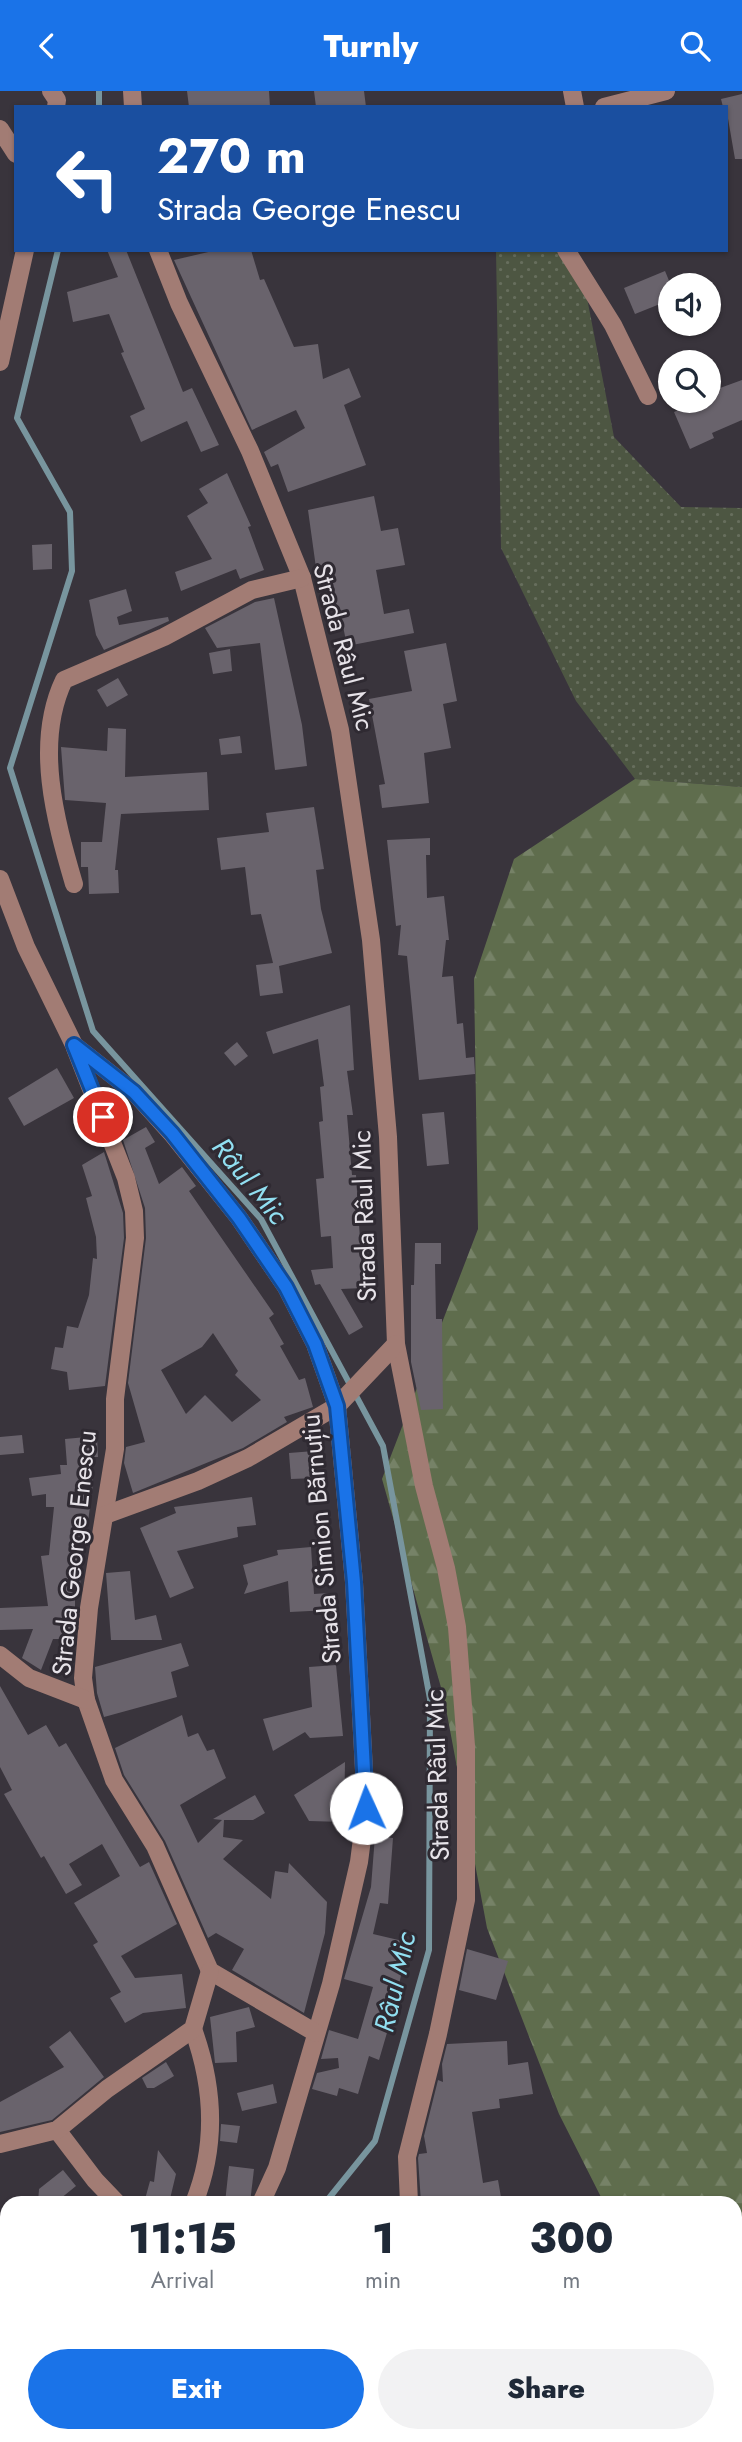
<!DOCTYPE html>
<meta charset="utf-8">
<style>
body{margin:0;font-family:Jost,sans-serif;background:#f2f2f3;color:#1f2937;height:100vh;display:flex;flex-direction:column;font-size:26px;white-space:nowrap}
*{box-sizing:border-box;margin:0}
p{font-size:23px;color:#747a83}
.icon{flex:none;width:38px;height:38px;fill:none;stroke:currentColor;stroke-width:2;stroke-linecap:round;stroke-linejoin:round}
.map{position:relative;flex:1;overflow:hidden}
.details{position:absolute;left:0px;top:2105px;width:742px;height:247px;display:flex;flex-direction:column;background:#fff;border-radius:21px 21px 0 0;box-shadow:0 2px 5px #0004}
.details>*{flex:none}
.guide{position:absolute;left:14px;top:14px;width:714px;height:147px;border-radius:0px;box-shadow:0 2px 5px #0004;background:#1a4fa0;color:#fff;overflow:hidden}
.controls{position:absolute;left:658px;top:182px;display:grid;gap:14px}
.controls a{display:grid;place-items:center;width:63px;height:63px;border-radius:50%;background:#fff;box-shadow:0 2px 5px #0004;font-size:35px}
.pin{position:absolute;display:grid;place-items:center;width:60px;height:60px;color:#fff;margin:-30px;border:4px solid #fff;border-radius:50%;box-shadow:0 2px 7px #0007}
.me{position:absolute;width:77px;margin:-38px;rotate:358deg;stroke-linejoin:round;filter:drop-shadow(0 0 5px #0008)}
.turn{display:flex;align-items:center;gap:24px;height:147px;padding:0 28px;font-size:32px}
.turn .icon{width:91px;height:91px;stroke-width:2.5}
.turn b{display:block;font-size:49px;line-height:60px}
.eta{display:flex;justify-content:space-evenly;align-items:center;height:119px;text-align:center}
.eta b{font-size:42px;font-weight:800;line-height:49px}
.button{display:flex;gap:14px;margin-top:auto;padding:14px 28px}
.button a{flex:1;height:80px;border-radius:42px;background:#1a73e8;color:#fff;font-size:28px;font-weight:800;line-height:80px;text-align:center}
.button a+a{background:#f2f2f3;color:#1f2937}
header{display:flex;justify-content:space-between;align-items:center;height:91px;padding:0 28px;background:#1a73e8;color:#fff;font-size:32px;font-weight:800}
.map>svg:first-child{display:block}
.green{fill:url(#green-dots)}
.forest{fill:url(#forest-firs)}
.lines{fill:none;stroke-linecap:round;stroke-linejoin:round}
.stream{stroke:#78959e;stroke-width:6}
.building{fill:#69636c;fill-rule:evenodd}
.minor{stroke:#a27c74;stroke-width:18}
.route-casing{stroke:#114b97;stroke-width:18}
.route{stroke:#1a73e8;stroke-width:12}
.labels{text-anchor:middle;dominant-baseline:central;stroke-width:6;stroke-linejoin:round;paint-order:stroke}
.street-label{font-size:26px;fill:#e7e3e9;stroke:#2f2a32}
.water-label{font-size:28px;font-style:italic;fill:#91dff1;stroke:#2f2a32}
</style>
<header><svg class="icon" aria-label="back" viewBox="0 0 24 24"><path d="M15 5l-7 7 7 7"/></svg>Turnly<svg class="icon" aria-label="search" viewBox="0 0 24 24"><circle cx="10" cy="10" r="6"/><path d="M15 15l6 6"/></svg></header>
<div class="map">
<svg width="742" height="2351" viewBox="0 0 742 2351">
<defs>
<pattern id="green-dots" width="8" height="8" patternUnits="userSpaceOnUse" patternTransform="scale(1.75)"><rect width="8" height="8" fill="#4d5642"/><path d="M2 2h.1M6 6h.1" fill="none" stroke="#676e5d" stroke-width="1.8" stroke-linecap="round"/></pattern>
<pattern id="forest-firs" width="22" height="20" patternUnits="userSpaceOnUse" patternTransform="scale(1.75)"><rect width="22" height="20" fill="#5f6d4d"/><path d="M5 1l3.5 6h-7zM16 11l3.5 6h-7z" fill="#768267"/></pattern>
</defs>
<rect width="100%" height="100%" fill="#39343c"/>
<path class="green" d="M 496,159 L 566,159 L 580,171 L 614,346 L 681,416 L 742,417 L 742,696 L 635,688 L 576,610 L 501,457 Z"/>
<path class="forest" d="M 635,688 L 742,696 L 742,2351 L 556,2351 L 557,2345 L 735,2345 L 735,2112 L 604,2112 L 559,2023 L 487,1837 L 444,1607 L 382,1388 L 478,1138 L 474,888 L 514,768 Z"/>
<g class="lines">
<g class="stream">
<path d="M 99,16 L 99,0"/>
<path d="M 58,159 L 17,327 L 70,421 L 72,480 L 10,677 L 93,940 L 261,1128 L 383,1355 L 430,1608 L 429,1859 L 375,2050 L 325,2112"/>
<path d="M 266,2345 L 267,2351"/>
</g>
</g>
<g class="building">
<path d="M 187,0 L 269,0 L 270,16 L 189,16 Z"/>
<path d="M 314,0 L 364,0 L 366,16 L 316,16 Z"/>
<path d="M 742,3 L 742,68 L 735,68 L 726,16 L 723,16 L 721,8 Z"/>
<path d="M 107,159 L 126,159 L 183,301 L 192,297 L 219,354 L 201,361 L 187,330 L 141,351 L 130,325 L 145,318 L 121,262 L 124,261 L 109,223 L 73,231 L 67,201 L 118,186 Z"/>
<path d="M 217,159 L 251,159 L 260,189 L 264,188 L 294,256 L 318,253 L 323,288 L 349,277 L 361,306 L 344,314 L 366,374 L 288,401 L 278,373 L 271,376 L 264,361 L 305,337 L 296,319 L 252,339 L 174,169 Z"/>
<path d="M 665,180 L 670,192 L 670,209 L 635,223 L 624,197 Z"/>
<path d="M 742,289 L 742,329 L 712,342 L 714,347 L 690,358 L 674,321 L 698,310 L 709,310 L 709,301 Z"/>
<path d="M 227,382 L 251,435 L 248,436 L 264,479 L 240,488 L 236,478 L 181,500 L 175,481 L 212,468 L 187,425 L 208,412 L 199,398 Z"/>
<path d="M 374,405 L 381,440 L 398,437 L 405,474 L 376,479 L 384,523 L 409,518 L 414,542 L 347,555 L 339,515 L 330,517 L 323,482 L 317,484 L 308,419 Z"/>
<path d="M 52,453 L 52,478 L 33,479 L 32,454 Z"/>
<path d="M 126,498 L 132,520 L 117,526 L 119,534 L 168,526 L 169,530 L 104,559 L 96,544 L 89,509 Z"/>
<path d="M 274,507 L 302,634 L 307,675 L 275,679 L 260,552 L 217,557 L 205,537 L 255,511 Z"/>
<path d="M 446,552 L 457,610 L 443,613 L 451,657 L 424,662 L 429,712 L 382,717 L 379,694 L 385,693 L 369,608 L 412,600 L 404,560 Z"/>
<path d="M 230,558 L 232,580 L 213,583 L 209,562 Z"/>
<path d="M 118,587 L 128,604 L 107,616 L 97,599 Z"/>
<path d="M 108,637 L 126,638 L 125,686 L 207,681 L 209,719 L 121,723 L 115,779 L 118,779 L 119,802 L 89,803 L 88,776 L 81,776 L 81,751 L 102,751 L 106,712 L 65,709 L 61,656 L 107,660 Z"/>
<path d="M 240,645 L 242,662 L 221,664 L 219,648 Z"/>
<path d="M 314,716 L 324,778 L 316,779 L 321,818 L 332,862 L 279,875 L 283,902 L 260,905 L 256,874 L 273,872 L 261,823 L 251,824 L 245,776 L 221,779 L 217,747 L 269,741 L 266,722 Z"/>
<path d="M 430,747 L 430,764 L 426,764 L 427,807 L 444,805 L 449,849 L 446,849 L 442,886 L 453,885 L 457,933 L 463,932 L 466,967 L 474,966 L 475,983 L 419,989 L 407,865 L 398,864 L 401,834 L 396,835 L 387,749 Z"/>
<path d="M 350,914 L 354,979 L 347,980 L 353,1024 L 347,1024 L 352,1084 L 356,1084 L 363,1197 L 341,1198 L 363,1236 L 349,1244 L 320,1193 L 315,1194 L 311,1179 L 333,1177 L 331,1145 L 321,1146 L 316,1088 L 324,1087 L 319,1031 L 323,1030 L 320,996 L 324,995 L 318,948 L 273,963 L 266,941 Z"/>
<path d="M 237,951 L 248,965 L 235,975 L 224,962 Z"/>
<path d="M 57,977 L 74,1007 L 24,1035 L 8,1007 Z"/>
<path d="M 444,1021 L 449,1073 L 427,1075 L 422,1023 Z"/>
<path d="M 146,1036 L 155,1051 L 145,1057 L 159,1093 L 182,1076 L 196,1095 L 189,1100 L 274,1223 L 269,1227 L 284,1253 L 280,1255 L 299,1289 L 305,1287 L 313,1316 L 284,1326 L 287,1331 L 243,1357 L 133,1402 L 124,1372 L 126,1356 L 145,1351 L 128,1292 L 146,1147 L 145,1117 L 123,1049 ZM 213,1242 L 238,1280 L 235,1284 L 261,1309 L 232,1331 L 205,1304 L 186,1323 L 161,1279 L 202,1256 Z"/>
<path d="M 104,1061 L 123,1122 L 124,1147 L 105,1295 L 69,1299 L 67,1281 L 51,1278 L 55,1256 L 63,1257 L 67,1235 L 78,1237 L 89,1204 L 93,1167 L 97,1168 L 96,1146 L 86,1107 L 92,1105 L 82,1074 Z"/>
<path d="M 415,1152 L 441,1152 L 441,1173 L 435,1173 L 436,1228 L 442,1228 L 443,1318 L 421,1319 L 411,1271 L 411,1194 L 414,1194 Z"/>
<path d="M 22,1344 L 24,1362 L 0,1364 L 0,1346 Z"/>
<path d="M 97,1345 L 98,1366 L 91,1366 L 93,1393 L 86,1446 L 74,1445 L 81,1495 L 75,1499 L 75,1548 L 53,1548 L 41,1579 L 22,1567 L 33,1538 L 0,1539 L 0,1517 L 48,1515 L 41,1465 L 49,1464 L 54,1416 L 46,1416 L 46,1403 L 32,1405 L 29,1387 L 61,1383 L 60,1374 L 67,1374 L 65,1348 Z"/>
<path d="M 314,1360 L 316,1387 L 291,1388 L 289,1362 Z"/>
<path d="M 252,1406 L 256,1434 L 237,1436 L 238,1446 L 177,1460 L 194,1497 L 170,1507 L 140,1437 L 176,1422 L 174,1416 Z"/>
<path d="M 311,1456 L 314,1503 L 329,1502 L 330,1519 L 290,1521 L 288,1490 L 244,1503 L 248,1493 L 243,1474 L 278,1464 L 277,1459 Z"/>
<path d="M 130,1480 L 135,1529 L 156,1524 L 162,1549 L 111,1549 L 106,1482 Z"/>
<path d="M 181,1552 L 189,1575 L 171,1581 L 177,1606 L 104,1626 L 97,1602 L 95,1576 Z"/>
<path d="M 336,1574 L 343,1645 L 310,1647 L 305,1641 L 273,1660 L 263,1628 L 312,1616 L 309,1576 Z"/>
<path d="M 0,1595 L 28,1644 L 46,1634 L 59,1656 L 66,1652 L 140,1776 L 149,1771 L 177,1833 L 121,1865 L 135,1887 L 182,1883 L 186,1917 L 143,1922 L 125,1932 L 118,1920 L 110,1907 L 121,1901 L 93,1854 L 98,1851 L 74,1812 L 120,1785 L 102,1753 L 69,1773 L 82,1794 L 66,1803 L 44,1765 L 41,1767 L 4,1703 L 12,1699 L 0,1676 Z"/>
<path d="M 182,1624 L 188,1646 L 198,1642 L 207,1660 L 214,1658 L 226,1687 L 180,1714 L 198,1752 L 222,1729 L 213,1728 L 255,1704 L 265,1722 L 253,1729 L 224,1729 L 223,1746 L 243,1749 L 223,1768 L 271,1808 L 275,1780 L 288,1782 L 289,1772 L 327,1811 L 325,1842 L 304,1922 L 232,1879 L 244,1858 L 216,1842 L 208,1847 L 165,1750 L 124,1684 L 115,1657 Z"/>
<path d="M 345,1671 L 344,1731 L 309,1730 L 294,1704 Z"/>
<path d="M 375,1745 L 393,1747 L 388,1813 L 380,1812 L 373,1843 L 407,1851 L 396,1911 L 379,1969 L 369,1965 L 358,2003 L 339,1997 L 337,2005 L 312,1998 L 317,1982 L 339,1977 L 338,1967 L 321,1968 L 329,1939 L 358,1948 L 373,1896 L 344,1888 L 371,1796 Z"/>
<path d="M 467,1858 L 508,1870 L 496,1909 L 459,1899 Z"/>
<path d="M 249,1916 L 255,1936 L 236,1941 L 237,1971 L 215,1972 L 210,1926 Z"/>
<path d="M 70,1940 L 104,1986 L 52,2029 L 0,2041 L 0,2011 L 64,1976 L 49,1956 Z"/>
<path d="M 507,1950 L 508,1974 L 528,1971 L 533,2003 L 499,2008 L 500,2017 L 472,2021 L 483,2092 L 498,2089 L 502,2112 L 421,2112 L 418,2067 L 419,2063 L 427,2062 L 424,2045 L 438,1989 L 443,1991 L 442,1973 L 447,1953 Z"/>
<path d="M 166,1971 L 174,1985 L 154,1997 L 147,1997 L 142,1987 Z"/>
<path d="M 273,1993 L 277,2012 L 242,2020 L 237,2002 Z"/>
<path d="M 221,2033 L 240,2035 L 237,2052 L 220,2050 Z"/>
<path d="M 158,2059 L 176,2083 L 169,2112 L 144,2112 L 150,2090 L 154,2091 Z"/>
<path d="M 229,2075 L 254,2078 L 250,2112 L 225,2112 Z"/>
<path d="M 63,2079 L 76,2095 L 55,2112 L 38,2112 L 39,2098 Z"/>
</g>
<g class="lines">
<g class="minor">
<path d="M 51,0 L 57,9 L 56,16"/>
<path d="M 132,0 L 133,16"/>
<path d="M 572,0 L 575,16"/>
<path d="M 604,16 L 666,0"/>
<path d="M 0,38 L 16,63"/>
<path d="M 158,159 L 179,212 L 250,360 L 302,487 L 340,639 L 371,849 L 388,1046 L 396,1253 L 424,1395 L 446,1477 L 457,1536 L 466,1655 L 466,1809 L 438,1943 L 407,2066 L 409,2112"/>
<path d="M 566,159 L 613,234 L 648,305"/>
<path d="M 0,271 L 25,159"/>
<path d="M 0,788 L 26,856 L 74,954 L 134,1001 L 172,1043 L 239,1127 L 286,1196 L 315,1253 L 337,1315 L 354,1491 L 366,1717 L 359,1771 L 331,1893 L 277,2077 L 261,2112"/>
<path d="M 74,793 C 55,728 34,652 64,589 L 164,546 L 252,499 L 302,487"/>
<path d="M 75,957 L 126,1087 L 134,1120 L 135,1147 L 115,1308 L 115,1358 L 89,1517 L 83,1587 L 86,1609 L 114,1689 L 155,1755 L 210,1880 L 316,1942"/>
<path d="M 105,1424 L 198,1390 L 248,1367 L 337,1315 L 396,1253"/>
<path d="M 0,1564 L 29,1587 L 86,1609"/>
<path d="M 193,1938 C 214,1996 217,2055 194,2112"/>
<path d="M 57,2039 L 95,2089 L 117,2112"/>
<path d="M 0,2053 L 57,2039 L 107,1998 L 193,1938 L 210,1880"/>
<path d="M 0,2216 L 7,2220"/>
<path d="M 89,2345 L 90,2351"/>
<path d="M 231,2345 L 232,2351"/>
<path d="M 442,2345 L 443,2351"/>
</g>
</g>
<g class="lines">
<defs>
<path id="route" d="M 103,1026 L 74,954 L 134,1001 L 172,1042 L 239,1127 L 286,1196 L 315,1253 L 337,1315 L 354,1491 L 366,1717"/>
</defs>
<use href="#route" class="route-casing"/>
<use href="#route" class="route"/>
</g>
<g class="labels">
<g class="street-label">
<text transform="translate(344 556) rotate(75)">Strada Râul Mic</text>
<text transform="translate(364 1125) rotate(-92)">Strada Râul Mic</text>
<text transform="translate(321 1448) rotate(-95)">Strada Simion Bărnuțiu</text>
<text transform="translate(74 1462) rotate(-84)">Strada George Enescu</text>
<text transform="translate(437 1684) rotate(-92)">Strada Râul Mic</text>
</g>
<g class="water-label">
<text transform="translate(250 1090) rotate(51)">Râul Mic</text>
<text transform="translate(395 1891) rotate(-77)">Râul Mic</text>
</g>
</g>
</svg>
<div class="controls">
<a><svg class="icon" aria-label="sound" viewBox="0 0 24 24"><path d="M4 9h4l5-4v14l-5-4H4zM17 9q2 3 0 6"/></svg></a>
<a><svg class="icon" aria-label="search" viewBox="0 0 24 24"><circle cx="10" cy="10" r="6"/><path d="M15 15l6 6"/></svg></a>
</div>
<div class="pin" style="left:103px;top:1026px;background:#d93025"><svg class="icon" aria-label="arrive" viewBox="0 0 24 24"><path d="M6 21V4h12l-3 4 3 4H6"/></svg></div>
<svg class="me" style="left:366px;top:1717px" viewBox="-20 -20 40 40"><circle r="19" fill="#fff"/><path d="M0-13L10 11 0 6-10 11z" fill="#1a73e8"/></svg>
<div class="guide">
<div class="turn"><svg class="icon" aria-label="left" viewBox="0 0 24 24"><path d="M17 20v-9H6M10 6l-5 5 5 5"/></svg><div><b>270 m</b>Strada George Enescu</div></div>
</div>
<section class="details">
<div class="eta">
<div><b>11:15</b><p>Arrival</p></div>
<div><b>1</b><p>min</p></div>
<div><b>300</b><p>m</p></div>
</div>
<div class="button"><a>Exit</a><a>Share</a></div>
</section>
</div>
